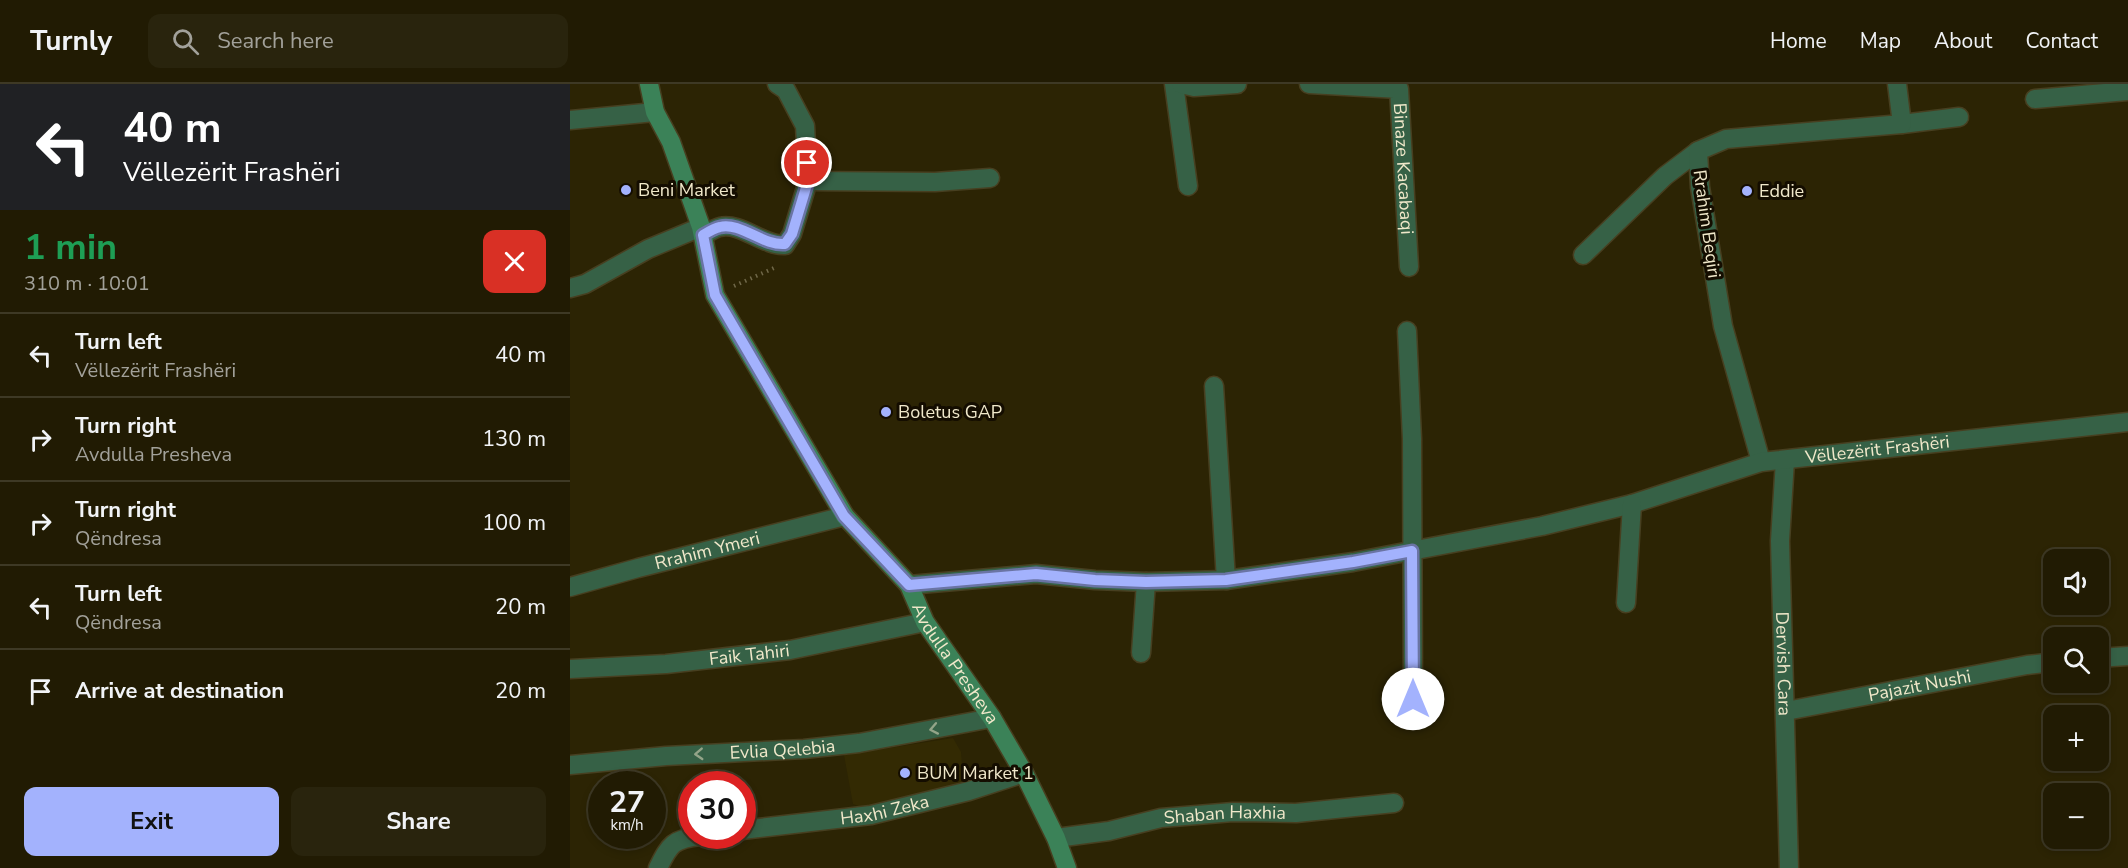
<!DOCTYPE html>
<meta charset="utf-8">
<style>
body{margin:0;font-family:"Nunito Sans",sans-serif;background:#29240d;color:#f1f3f6;height:100vh;display:flex;flex-direction:column;font-size:22px;white-space:nowrap}
*{box-sizing:border-box;margin:0}
p{font-size:20px;color:#a2a19a}
.icon{flex:none;width:33px;height:33px;fill:none;stroke:currentColor;stroke-width:2;stroke-linecap:round;stroke-linejoin:round}
.map{position:relative;flex:1;overflow:hidden}
.side{display:flex;flex-direction:column;background:#211b03;width:570px}
.side>*{flex:none}
.hud{background:#202124;color:#fff;overflow:hidden}
.controls{position:absolute;left:1473px;top:465px;display:grid;gap:12px}
.controls a{display:grid;place-items:center;width:66px;height:66px;border-radius:12px;background:#211b03;box-shadow:0 3px 9px #0003,0 0 0 2px #3e3925;font-size:30px}
.speed{position:absolute;left:18px;top:687px;display:flex;gap:12px;font-size:30px;font-weight:700;text-align:center}
.speed>*{display:grid;place-content:center;width:78px;height:78px;border-radius:50%;background:#211b03;box-shadow:0 3px 9px #0003,0 0 0 2px #3e3925;line-height:1}
.speed small{font-size:15px;font-weight:400}
.speed .limit{border:9px solid #d22;background:#fff;color:#111}
.pin{position:absolute;display:grid;place-items:center;width:51px;height:51px;color:#fff;margin:-26px;border:3px solid #fff;border-radius:50%;box-shadow:0 2px 6px #0007}
.me{position:absolute;width:66px;margin:-33px;rotate:0deg;stroke-linejoin:round;filter:drop-shadow(0 0 4px #0008)}
.turn{display:flex;align-items:center;gap:21px;height:126px;padding:0 24px;font-size:27px}
.turn .icon{width:78px;height:78px;stroke-width:2.5}
.turn b{display:block;font-size:42px;line-height:51px}
.round{display:grid;place-items:center;flex:none;width:63px;height:63px;border-radius:12px;background:#29240d}
.overview{display:flex;align-items:center;justify-content:space-between;height:102px;padding:0 24px}
h1{font-size:36px;font-weight:700;line-height:45px;color:#1e9e55}
.action{display:flex;gap:12px;margin-top:auto;padding:12px 24px}
.action a{flex:1;height:69px;border-radius:12px;background:#a3b2fd;color:#111;font-size:24px;font-weight:700;line-height:69px;text-align:center}
.action a+a{background:#29240d;color:#f1f3f6}
ul{padding:0;list-style:none}
li{display:flex;align-items:center;gap:18px;height:84px;padding:0 24px;border-top:2px solid #3e3925}
li div{flex:1}
li b{display:block;font-size:22px}
li em{font-style:normal}
header{display:flex;align-items:center;gap:36px;box-sizing:border-box;height:84px;padding:0 30px;background:#211b03;border-bottom:2px solid #3e3925}
header strong{font-size:28px}
nav{display:flex;gap:33px;margin-inline-start:auto;font-size:21px}
.search{width:420px;height:54px;background:#29240d;display:flex;align-items:center;gap:15px;box-sizing:border-box;padding:0 21px;border-radius:12px;color:#a2a19a;font-size:22px}
main{display:flex;flex:1;min-height:0}
.map>svg:first-child{display:block}
.built{fill:#332a03}
.lines{fill:none;stroke-linecap:round;stroke-linejoin:round}
.street-casing{stroke:#473f20;stroke-width:21}
.secondary-casing{stroke:#473f20;stroke-width:21}
.path{stroke:#706849;stroke-width:4;stroke-dasharray:1.5 4.5;stroke-linecap:butt}
.street{stroke:#366146;stroke-width:18}
.secondary{stroke:#3b8258;stroke-width:18}
.oneway{stroke:#93a488}
.route-casing{stroke:#6a74a4;stroke-width:15}
.route{stroke:#a3b2fd;stroke-width:10}
.poi-dot{fill:#a3b2fd;stroke:#140d00;stroke-width:2}
.labels{text-anchor:middle;dominant-baseline:central;stroke-width:6;stroke-linejoin:round;paint-order:stroke}
.street-label{font-size:18px;fill:#f0e8ca;stroke:#140d00}
.poi-label{font-size:18px;fill:#f0e8ca;stroke:#140d00;text-anchor:start}
</style>
<header>
<strong>Turnly</strong>
<div class="search"><svg class="icon" aria-label="search" viewBox="0 0 24 24"><circle cx="10" cy="10" r="6"/><path d="M15 15l6 6"/></svg>Search here</div>
<nav><a>Home</a><a>Map</a><a>About</a><a>Contact</a></nav>
</header>
<main>
<section class="side">
<div class="hud">
<div class="turn"><svg class="icon" aria-label="left" viewBox="0 0 24 24"><path d="M17 20v-9H6M10 6l-5 5 5 5"/></svg><div><b>40 m</b>Vëllezërit Frashëri</div></div>
</div>
<div class="overview"><div><h1>1 min</h1><p>310 m · 10:01</p></div><a class="round" style="background:#d93025;color:#fff"><svg class="icon" aria-label="close" viewBox="0 0 24 24"><path d="M6 6l12 12M18 6L6 18"/></svg></a></div>
<ul>
<li><svg class="icon" aria-label="left" viewBox="0 0 24 24"><path d="M17 20v-9H6M10 6l-5 5 5 5"/></svg><div><b>Turn left</b><p>Vëllezërit Frashëri</p></div><em>40 m</em></li>
<li><svg class="icon" aria-label="right" viewBox="0 0 24 24"><path d="M7 20v-9h11M14 6l5 5-5 5"/></svg><div><b>Turn right</b><p>Avdulla Presheva</p></div><em>130 m</em></li>
<li><svg class="icon" aria-label="right" viewBox="0 0 24 24"><path d="M7 20v-9h11M14 6l5 5-5 5"/></svg><div><b>Turn right</b><p>Qëndresa</p></div><em>100 m</em></li>
<li><svg class="icon" aria-label="left" viewBox="0 0 24 24"><path d="M17 20v-9H6M10 6l-5 5 5 5"/></svg><div><b>Turn left</b><p>Qëndresa</p></div><em>20 m</em></li>
<li><svg class="icon" aria-label="arrive" viewBox="0 0 24 24"><path d="M6 21V4h12l-3 4 3 4H6"/></svg><div><b>Arrive at destination</b></div><em>20 m</em></li>
</ul>
<div class="action"><a>Exit</a><a>Share</a></div>
</section>
<div class="map">
<svg width="1558" height="784" viewBox="0 0 1558 784">
<rect width="100%" height="100%" fill="#2c2404"/>
<path class="built" d="M 383,654 L 391,668 L 394,706 L 302,727 L 283,720 L 274,671 Z"/>
<g class="lines">
<defs>
<g id="street">
<path d="M 604,0 L 618,102"/>
<path d="M 611,0 L 624,3 L 667,0"/>
<path id="s1" d="M 739,0 L 829,5 L 839,183"/>
<path d="M 1465,15 L 1558,7"/>
<path d="M 0,36 L 85,28"/>
<path d="M 1332,40 L 1389,33"/>
<path d="M 238,97 L 365,98 L 420,94"/>
<path d="M 133,151 C 138,149 145,144 150,143 C 171,138 193,162 215,161 L 222,150 L 238,97 L 235,42 L 216,6 L 207,0"/>
<path d="M 1013,171 L 1095,92 L 1128,67"/>
<path d="M 0,204 L 15,200 L 78,165 L 131,143"/>
<path d="M 837,247 L 842,355 L 843,615"/>
<path d="M 644,302 L 656,496"/>
<path id="s2" d="M 1215,376 L 1210,457 L 1219,784"/>
<path d="M 1191,378 L 1153,242 L 1130,103 L 1128,67 L 1156,55 L 1332,40 L 1327,0"/>
<path id="s3" d="M 339,501 L 466,490 L 525,496 L 576,498 L 656,496 L 783,478 L 972,442 L 1062,420 L 1191,378 L 1558,338"/>
<path id="s4" d="M 0,503 L 68,484 L 275,432"/>
<path d="M 1056,519 L 1062,420"/>
<path d="M 571,569 L 576,498"/>
<path d="M 1528,574 L 1558,572"/>
<path id="s5" d="M 0,585 L 96,580 L 220,566 L 355,538"/>
<path id="s6" d="M 1216,627 L 1457,581 L 1484,578"/>
<path id="s7" d="M 0,681 L 96,672 L 234,665 L 289,659 L 422,634"/>
<path id="s8" d="M 172,746 L 301,731 L 399,707 L 454,689"/>
<path id="s9" d="M 486,754 L 539,747 L 591,734 L 663,728 L 726,729 L 824,719"/>
<path d="M 88,784 C 100,760 103,755 130,752"/>
</g>
<g id="secondary">
<path id="s10" d="M 79,0 L 85,28 L 101,58 L 131,143 L 145,211 L 275,432 L 339,501 L 355,538 L 422,634 L 454,689 L 486,754 L 497,784"/>
</g>
</defs>
<use href="#street" class="street-casing"/>
<use href="#secondary" class="secondary-casing"/>
<path class="path" d="M 164,202 L 204,184"/>
<use href="#street" class="street"/>
<use href="#secondary" class="secondary"/>
</g>
<defs><path id="oneway-chevron" d="M-2-3.5L2.5 0L-2 3.5" fill="none" stroke-width="1.6" stroke-linecap="round" stroke-linejoin="round" transform="scale(1.5)"/></defs>
<g class="oneway">
<use href="#oneway-chevron" transform="translate(364 645) rotate(169)"/>
<use href="#oneway-chevron" transform="translate(129 670) rotate(177)"/>
</g>
<g class="lines">
<defs>
<path id="route" d="M 237,79 L 238,97 L 222,150 L 215,160 C 193,162 171,138 150,143 C 145,144 138,148 133,151 L 145,211 L 274,432 L 339,501 L 466,490 L 525,496 L 576,498 L 656,496 L 783,478 L 842,467 L 843,615"/>
</defs>
<use href="#route" class="route-casing"/>
<use href="#route" class="route"/>
</g>
<g class="poi-dot">
<circle cx="56" cy="106" r="6"/>
<circle cx="1177" cy="107" r="6"/>
<circle cx="316" cy="328" r="6"/>
<circle cx="335" cy="689" r="6"/>
</g>
<g class="labels">
<g class="street-label">
<text stroke="none"><textPath href="#s1" startOffset="170">Binaze Kacabaqi</textPath></text>
<text transform="translate(1137 140) rotate(82)">Rrahim Beqiri</text>
<text stroke="none"><textPath href="#s3" startOffset="984">Vëllezërit Frashëri</textPath></text>
<text stroke="none"><textPath href="#s4" startOffset="142">Rrahim Ymeri</textPath></text>
<text stroke="none"><textPath href="#s5" startOffset="180">Faik Tahiri</textPath></text>
<text stroke="none"><textPath href="#s10" startOffset="664">Avdulla Presheva</textPath></text>
<text stroke="none"><textPath href="#s2" startOffset="204">Dervish Cara</textPath></text>
<text stroke="none"><textPath href="#s6" startOffset="136">Pajazit Nushi</textPath></text>
<text stroke="none"><textPath href="#s7" startOffset="213">Evlia Qelebia</textPath></text>
<text stroke="none"><textPath href="#s8" startOffset="144">Haxhi Zeka</textPath></text>
<text stroke="none"><textPath href="#s9" startOffset="171">Shaban Haxhia</textPath></text>
</g>
<g class="poi-label">
<text x="68" y="106">Beni Market</text>
<text x="1189" y="107">Eddie</text>
<text x="328" y="328">Boletus GAP</text>
<text x="347" y="689">BUM Market 1</text>
</g>
</g>
</svg>
<div class="controls">
<a><svg class="icon" aria-label="sound" viewBox="0 0 24 24"><path d="M4 9h4l5-4v14l-5-4H4zM17 9q2 3 0 6"/></svg></a>
<a><svg class="icon" aria-label="search" viewBox="0 0 24 24"><circle cx="10" cy="10" r="6"/><path d="M15 15l6 6"/></svg></a>
<a>+</a>
<a>−</a>
</div>
<div class="speed"><div>27<small>km/h</small></div><div class="limit">30</div></div>
<div class="pin" style="left:237px;top:79px;background:#d93025"><svg class="icon" aria-label="arrive" viewBox="0 0 24 24"><path d="M6 21V4h12l-3 4 3 4H6"/></svg></div>
<svg class="me" style="left:843px;top:615px" viewBox="-20 -20 40 40"><circle r="19" fill="#fff"/><path d="M0-13L10 11 0 6-10 11z" fill="#a3b2fd"/></svg>
</div>
</main>
